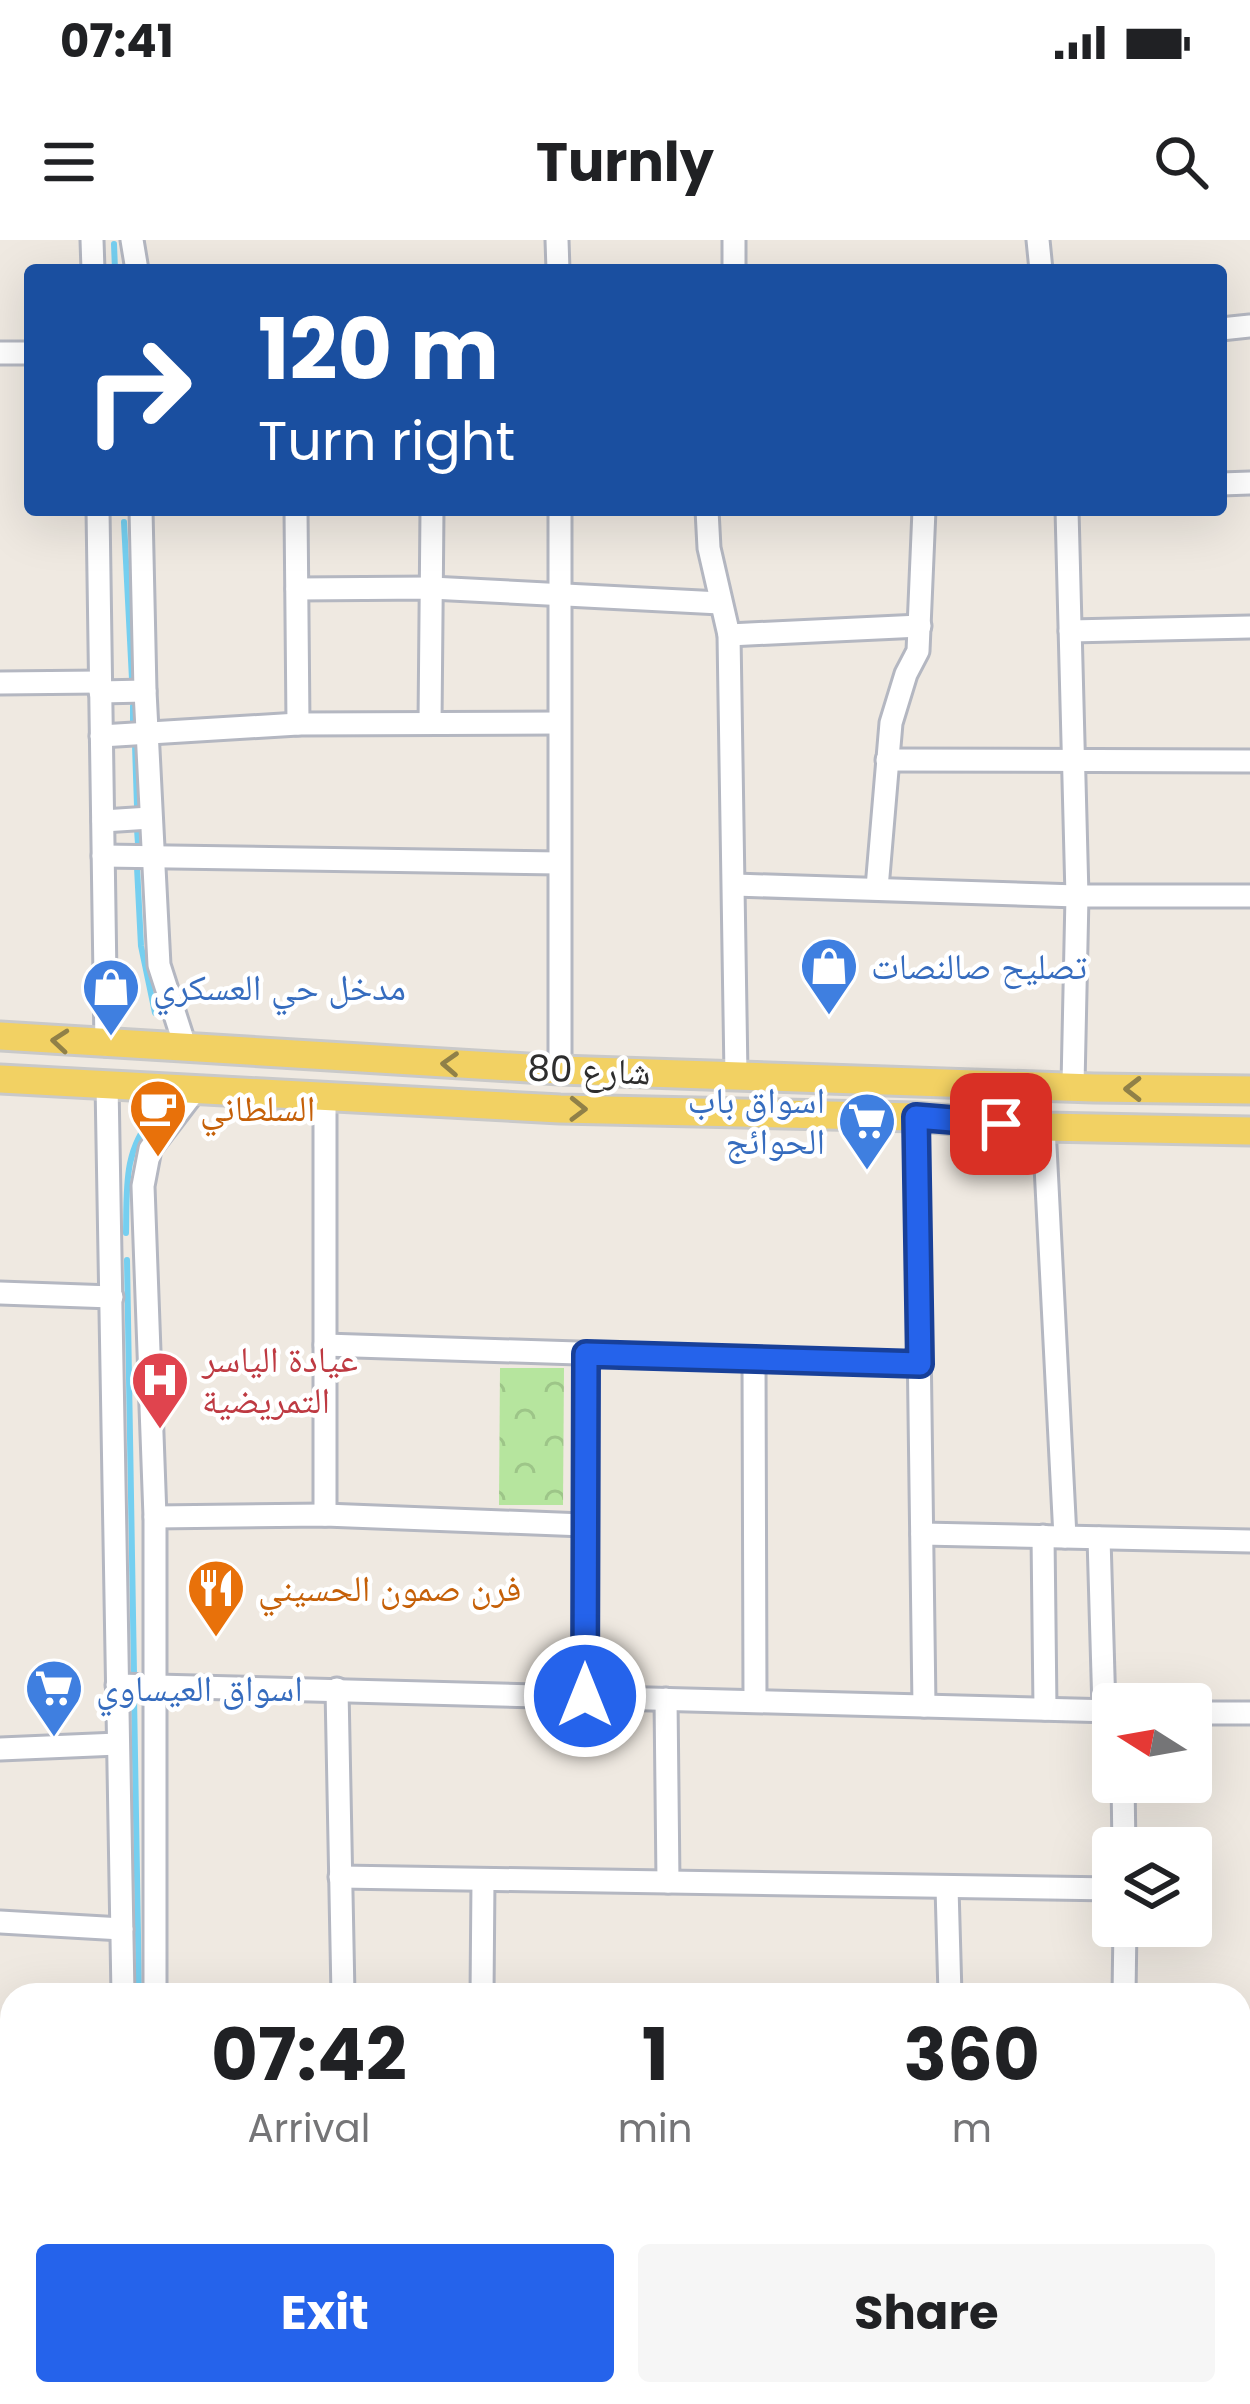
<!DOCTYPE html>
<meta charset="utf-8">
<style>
body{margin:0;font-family:Poppins,"Noto Naskh Arabic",sans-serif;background:#f6f6f6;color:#202124;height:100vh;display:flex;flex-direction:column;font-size:45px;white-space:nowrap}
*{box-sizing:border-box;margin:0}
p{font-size:39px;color:#757577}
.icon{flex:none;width:66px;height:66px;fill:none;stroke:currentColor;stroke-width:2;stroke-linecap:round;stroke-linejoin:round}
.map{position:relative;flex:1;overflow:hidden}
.side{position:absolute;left:0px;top:1743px;width:1251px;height:423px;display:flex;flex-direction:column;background:#fff;border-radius:36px 36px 0 0;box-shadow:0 12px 48px #0002}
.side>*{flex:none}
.banner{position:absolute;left:24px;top:24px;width:1203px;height:252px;border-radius:12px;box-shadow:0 12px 48px #0002;background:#1a4fa0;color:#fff;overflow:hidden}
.needle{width:78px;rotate:281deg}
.fabs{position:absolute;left:1092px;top:1443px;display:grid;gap:24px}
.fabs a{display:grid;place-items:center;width:120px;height:120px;border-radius:12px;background:#fff;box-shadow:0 12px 48px #0002;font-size:60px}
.pin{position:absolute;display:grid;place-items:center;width:102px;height:102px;color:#fff;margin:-51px;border-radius:24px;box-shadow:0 6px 18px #0006}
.me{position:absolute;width:132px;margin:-66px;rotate:0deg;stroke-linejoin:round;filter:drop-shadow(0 0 9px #0008)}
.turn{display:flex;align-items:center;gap:42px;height:252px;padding:0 36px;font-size:54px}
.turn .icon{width:156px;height:156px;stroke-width:2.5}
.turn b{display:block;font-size:84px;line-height:102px}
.eta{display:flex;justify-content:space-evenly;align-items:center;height:204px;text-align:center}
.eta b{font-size:72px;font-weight:700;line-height:84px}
.button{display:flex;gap:24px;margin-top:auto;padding:24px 36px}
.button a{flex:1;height:138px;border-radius:12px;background:#2563eb;color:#fff;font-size:48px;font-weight:700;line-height:138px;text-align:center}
.button a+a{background:#f6f6f6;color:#202124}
.status{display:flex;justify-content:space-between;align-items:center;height:84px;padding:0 60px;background:#fff;direction:ltr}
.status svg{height:33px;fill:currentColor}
header{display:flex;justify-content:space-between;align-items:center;height:156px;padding:0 36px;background:#fff;font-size:54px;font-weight:700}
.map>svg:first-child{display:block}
.park{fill:url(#park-crowns)}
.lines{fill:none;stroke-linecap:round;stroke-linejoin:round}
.stream{stroke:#75cff0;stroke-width:6}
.minor-casing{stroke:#b4b7c1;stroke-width:27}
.major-casing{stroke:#c9c9c9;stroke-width:33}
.minor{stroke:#fff;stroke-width:21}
.major{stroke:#f2d163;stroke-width:27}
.oneway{stroke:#908048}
.route-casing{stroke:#184099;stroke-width:30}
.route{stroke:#2563eb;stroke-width:21}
.labels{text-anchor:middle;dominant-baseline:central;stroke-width:9;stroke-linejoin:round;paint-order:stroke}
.shop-label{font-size:36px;fill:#366cbe;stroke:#fff;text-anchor:start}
.street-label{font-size:36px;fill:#2e2e2e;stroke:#fff}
.food-label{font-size:36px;fill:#c56008;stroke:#fff;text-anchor:start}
.health-label{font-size:36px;fill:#be3a42;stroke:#fff;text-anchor:start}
</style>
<div class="status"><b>07:41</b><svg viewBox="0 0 49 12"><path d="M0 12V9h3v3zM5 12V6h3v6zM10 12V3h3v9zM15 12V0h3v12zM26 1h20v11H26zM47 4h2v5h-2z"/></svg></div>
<header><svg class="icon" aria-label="menu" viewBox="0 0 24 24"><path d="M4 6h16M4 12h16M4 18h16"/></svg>Turnly<svg class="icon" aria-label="search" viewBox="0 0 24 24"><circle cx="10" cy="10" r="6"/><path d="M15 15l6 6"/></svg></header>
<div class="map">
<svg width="1250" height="2164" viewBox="0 0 1250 2164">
<defs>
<pattern id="park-crowns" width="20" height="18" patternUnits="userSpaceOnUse" patternTransform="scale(3)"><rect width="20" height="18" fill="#b6e59e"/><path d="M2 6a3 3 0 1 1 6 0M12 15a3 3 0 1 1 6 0" fill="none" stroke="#9dc588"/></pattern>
</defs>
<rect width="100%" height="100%" fill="#efe9e1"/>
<path class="park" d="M 500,1128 L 564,1128 L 563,1265 L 499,1265 Z"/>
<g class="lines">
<g class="stream">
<path d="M 114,4 L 115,30"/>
<path d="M 124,282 L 132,439"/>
<path d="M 133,466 L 133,486"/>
<path d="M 135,505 L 137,566"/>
<path d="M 137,589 L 138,604"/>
<path d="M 137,627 L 141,706 L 155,773"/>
<path d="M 126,993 C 127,950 123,910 153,877"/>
<path d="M 127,1020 L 134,1434"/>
<path d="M 134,1456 L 139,1755"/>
<path d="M 144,2154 L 144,2164"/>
</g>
<defs>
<g id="minor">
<path d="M 92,0 L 93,30"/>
<path d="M 132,0 L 137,30"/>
<path d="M 557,0 L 558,30"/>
<path d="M 734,0 L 734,30"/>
<path d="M 1038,0 L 1041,30"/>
<path d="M 1221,89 L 1250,86"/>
<path d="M 0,113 L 30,113"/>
<path d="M 1221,244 L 1250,243"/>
<path d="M 98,270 L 106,805"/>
<path d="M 141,270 L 145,451 L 159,725 L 186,809"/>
<path d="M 296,270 L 298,484"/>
<path d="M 707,270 L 709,308 L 729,395 L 736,835"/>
<path d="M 1067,270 L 1077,656 L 1073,845"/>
<path d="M 297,349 L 431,348 L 720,363"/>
<path d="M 1070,391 L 1250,387"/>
<path d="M 729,395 L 920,386"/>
<path d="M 0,443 L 100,442"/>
<path d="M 100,452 L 145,451"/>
<path d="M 430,483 L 432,270"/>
<path d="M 101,496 L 298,484 L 559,483"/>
<path d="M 887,520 L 1250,521"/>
<path d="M 103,581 L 150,578"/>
<path d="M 103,616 L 559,623"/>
<path d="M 735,645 L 1077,656 L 1250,656"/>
<path d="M 877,648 L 891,483 L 906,434 L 918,411 L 924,270"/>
<path d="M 560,830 L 560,270"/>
<path d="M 107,844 L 123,1755"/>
<path d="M 325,855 L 325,1275"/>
<path d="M 916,877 L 924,1466"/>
<path d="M 1044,887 L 1065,1297"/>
<path d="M 0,1053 L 112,1057"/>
<path d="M 325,1105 L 919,1124"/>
<path d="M 754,1119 L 755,1461"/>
<path d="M 155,1277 L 325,1275 L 584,1285"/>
<path d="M 922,1294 L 1250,1301"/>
<path d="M 1043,1296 L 1045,1469"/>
<path d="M 1099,1298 L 1104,1470"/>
<path d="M 117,1445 L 1113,1471"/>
<path d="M 337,1449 L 343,1755"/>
<path d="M 585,1456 L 586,1114"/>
<path d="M 666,1459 L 668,1642"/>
<path d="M 1191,1473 L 1250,1473"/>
<path d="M 0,1509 L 118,1504"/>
<path d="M 1123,1542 L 1124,1608"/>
<path d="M 340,1637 L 1113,1649"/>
<path d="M 947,1647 L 950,1755"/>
<path d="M 0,1682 L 122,1689"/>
<path d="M 155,1755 L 155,1277 L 143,946 L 150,909 L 196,849"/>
<path d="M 482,1755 L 483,1640"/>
<path d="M 1124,1755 L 1125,1686"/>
<path d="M 1239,1812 L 1250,1811"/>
<path d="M 0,2042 L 12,2044"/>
<path d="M 130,2154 L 130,2164"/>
<path d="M 163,2154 L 163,2164"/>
<path d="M 644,2154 L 645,2164"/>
<path d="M 1131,2154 L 1131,2164"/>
<path d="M 476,2164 L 476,2154"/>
</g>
<g id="major">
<path d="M 0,796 L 560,830 L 1094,848 L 1250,850"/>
<path d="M 0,839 L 560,869 L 916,877 L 1044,887 L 1250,891"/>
</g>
</defs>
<use href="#minor" class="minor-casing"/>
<use href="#major" class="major-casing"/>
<use href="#minor" class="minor"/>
<use href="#major" class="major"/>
</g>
<defs><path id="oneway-chevron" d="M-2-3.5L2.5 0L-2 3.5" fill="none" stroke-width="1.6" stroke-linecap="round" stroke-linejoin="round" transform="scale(3)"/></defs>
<g class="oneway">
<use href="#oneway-chevron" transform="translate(60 801) rotate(-175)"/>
<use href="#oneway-chevron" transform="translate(450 824) rotate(-177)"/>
<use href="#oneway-chevron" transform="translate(1133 849) rotate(-180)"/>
<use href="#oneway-chevron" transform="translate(578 869) rotate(1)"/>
</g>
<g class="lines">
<defs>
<path id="route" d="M 585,1456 L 586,1114 L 920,1124 L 916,877 L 1001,884"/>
</defs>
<use href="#route" class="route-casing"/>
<use href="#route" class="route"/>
</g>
<defs>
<symbol id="shop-pin" viewBox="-11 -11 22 30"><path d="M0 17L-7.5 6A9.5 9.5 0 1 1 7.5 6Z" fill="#3f7fe0" stroke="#fff"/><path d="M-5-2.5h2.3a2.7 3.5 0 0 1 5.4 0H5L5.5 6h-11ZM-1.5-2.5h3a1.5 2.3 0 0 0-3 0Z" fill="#fff"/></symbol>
<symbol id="cafe-pin" viewBox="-11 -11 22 30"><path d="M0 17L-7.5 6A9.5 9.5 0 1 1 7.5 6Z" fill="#e8710a" stroke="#fff"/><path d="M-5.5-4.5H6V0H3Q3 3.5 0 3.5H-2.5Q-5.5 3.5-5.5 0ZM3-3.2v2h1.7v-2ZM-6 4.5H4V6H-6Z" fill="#fff"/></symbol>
<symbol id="supermarket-pin" viewBox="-11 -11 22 30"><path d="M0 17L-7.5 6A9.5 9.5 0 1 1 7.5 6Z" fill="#3f7fe0" stroke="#fff"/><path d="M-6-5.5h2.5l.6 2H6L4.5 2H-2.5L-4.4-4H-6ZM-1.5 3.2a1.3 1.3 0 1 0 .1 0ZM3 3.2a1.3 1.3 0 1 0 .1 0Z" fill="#fff"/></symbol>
<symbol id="hospital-pin" viewBox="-11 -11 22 30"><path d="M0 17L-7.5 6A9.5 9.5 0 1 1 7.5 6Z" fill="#e0444e" stroke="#fff"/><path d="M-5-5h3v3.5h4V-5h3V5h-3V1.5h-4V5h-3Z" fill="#fff"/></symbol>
<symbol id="restaurant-pin" viewBox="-11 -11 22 30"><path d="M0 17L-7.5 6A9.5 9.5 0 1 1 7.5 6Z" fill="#e8710a" stroke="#fff"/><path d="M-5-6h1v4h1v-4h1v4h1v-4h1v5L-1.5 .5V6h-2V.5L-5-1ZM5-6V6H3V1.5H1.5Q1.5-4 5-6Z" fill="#fff"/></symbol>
</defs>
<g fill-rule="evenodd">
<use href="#shop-pin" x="796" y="693" width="66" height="90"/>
<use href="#shop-pin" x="78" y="714" width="66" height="90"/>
<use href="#cafe-pin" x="125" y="835" width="66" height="90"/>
<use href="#supermarket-pin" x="834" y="848" width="66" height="90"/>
<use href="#hospital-pin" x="127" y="1107" width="66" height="90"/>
<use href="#restaurant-pin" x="183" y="1315" width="66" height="90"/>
<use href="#supermarket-pin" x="21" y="1415" width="66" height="90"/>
</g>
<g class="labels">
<g class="shop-label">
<text x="871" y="726">تصليح صالنصات</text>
<text x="153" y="747">مدخل حي العسكري</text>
<text x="825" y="860" text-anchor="end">اسواق باب<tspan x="825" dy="41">الحوائج</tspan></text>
<text x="96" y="1448">اسواق العيساوي</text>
</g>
<g class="street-label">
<text transform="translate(589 830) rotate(2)">شارع 80</text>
</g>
<g class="food-label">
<text x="200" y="868">السلطاني</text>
<text x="258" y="1348">فرن صمون الحسيني</text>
</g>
<g class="health-label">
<text x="202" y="1119">عيادة الياسر<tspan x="202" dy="41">التمريضية</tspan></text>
</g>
</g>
</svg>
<div class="fabs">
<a><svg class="needle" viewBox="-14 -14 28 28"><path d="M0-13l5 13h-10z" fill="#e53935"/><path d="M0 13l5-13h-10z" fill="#757577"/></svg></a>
<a><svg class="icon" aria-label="layers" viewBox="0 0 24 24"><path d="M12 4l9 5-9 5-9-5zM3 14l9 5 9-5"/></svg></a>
</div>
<div class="pin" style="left:1001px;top:884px;background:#d93025"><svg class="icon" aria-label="arrive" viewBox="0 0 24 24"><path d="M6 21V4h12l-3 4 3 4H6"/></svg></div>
<svg class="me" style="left:585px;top:1456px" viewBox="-20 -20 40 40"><circle r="17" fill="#2563eb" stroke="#fff" stroke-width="3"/><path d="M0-11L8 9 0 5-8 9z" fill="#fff"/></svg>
<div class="banner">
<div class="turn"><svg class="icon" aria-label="right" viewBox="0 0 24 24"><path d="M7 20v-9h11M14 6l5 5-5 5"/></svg><div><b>120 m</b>Turn right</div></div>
</div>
<section class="side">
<div class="eta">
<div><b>07:42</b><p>Arrival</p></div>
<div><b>1</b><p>min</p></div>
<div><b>360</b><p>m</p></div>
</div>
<div class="button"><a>Exit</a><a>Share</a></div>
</section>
</div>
